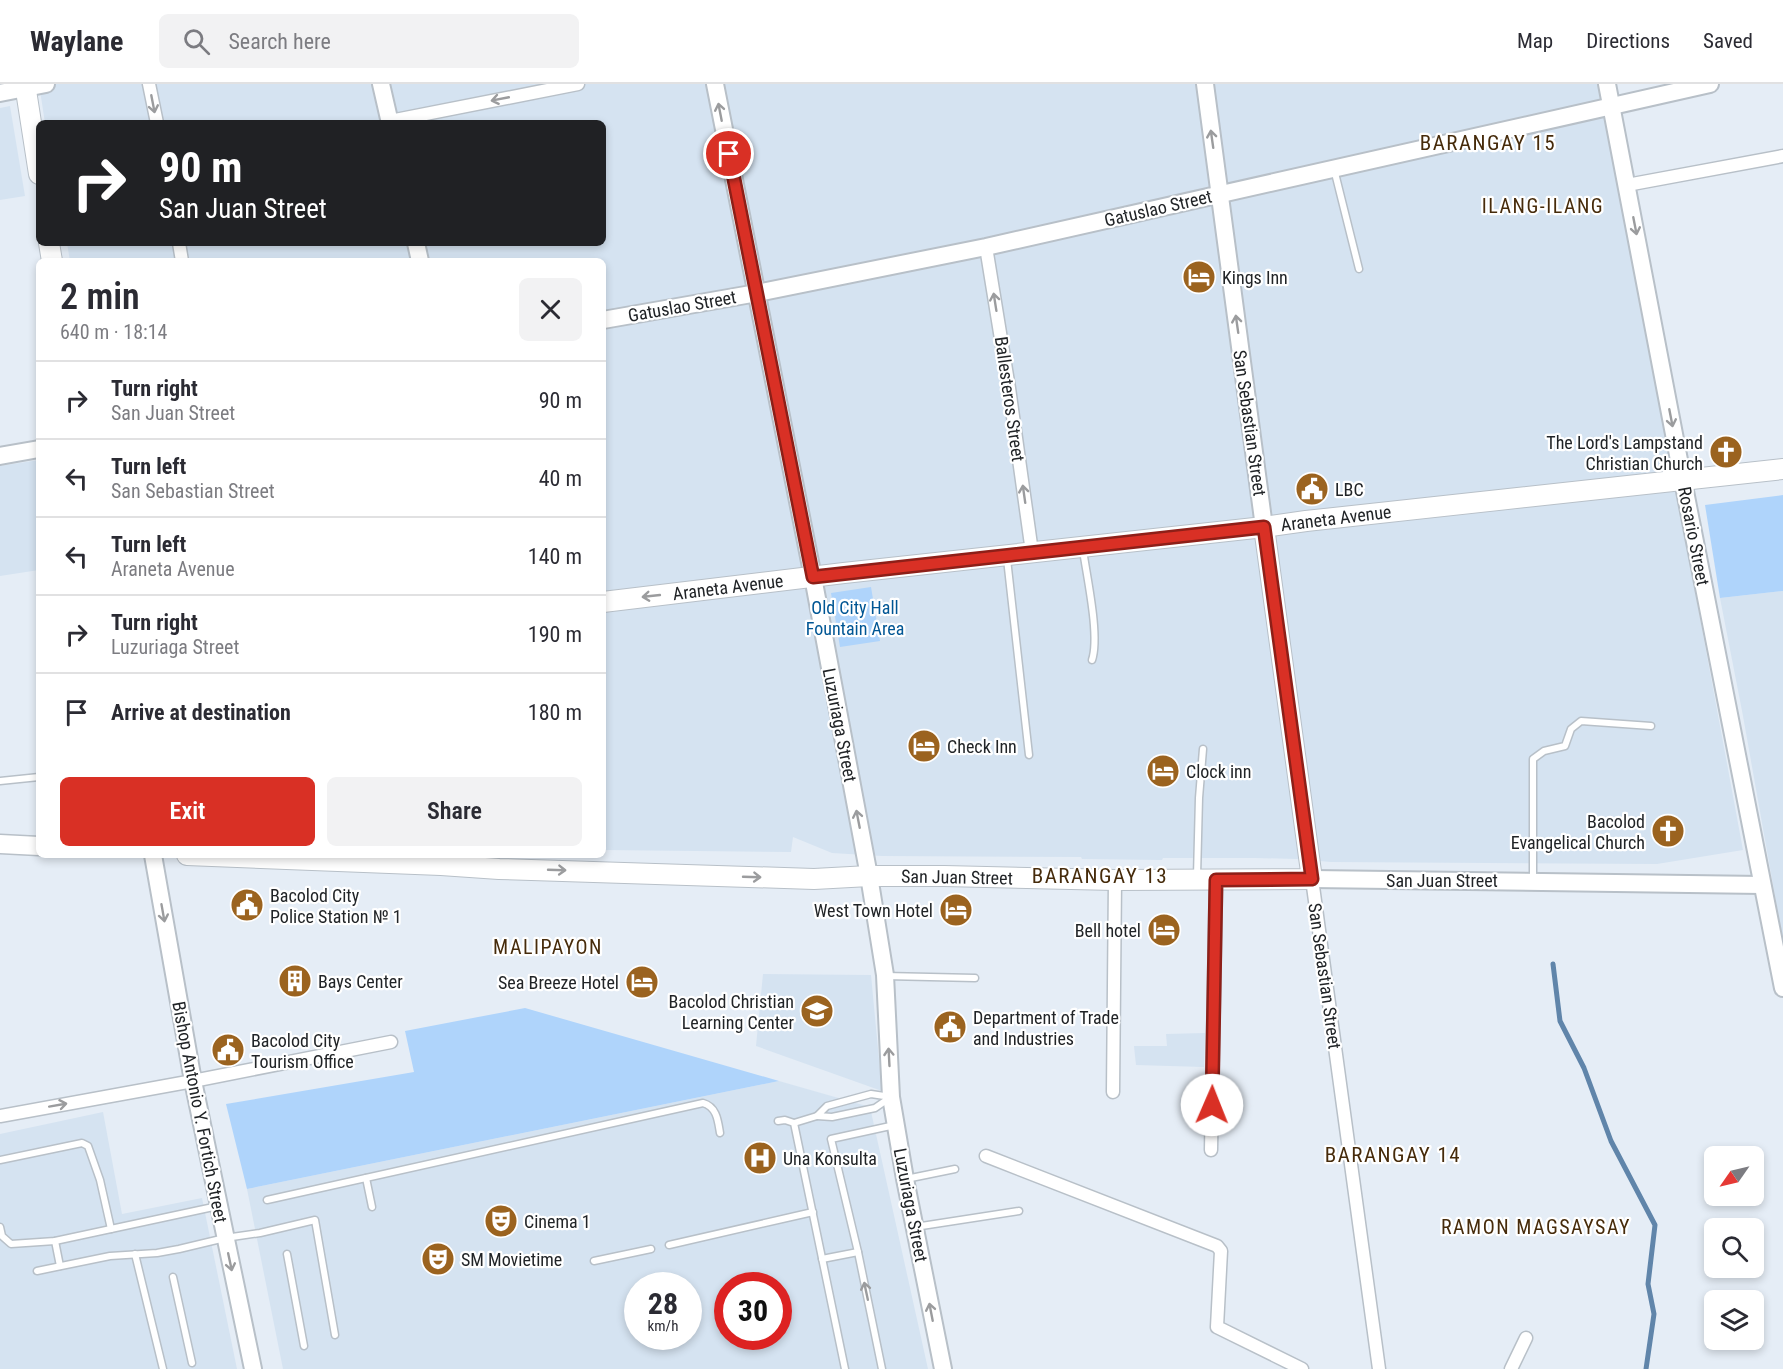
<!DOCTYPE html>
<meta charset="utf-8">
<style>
body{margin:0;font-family:"Roboto Condensed",sans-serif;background:#f2f2f3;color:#2b2b33;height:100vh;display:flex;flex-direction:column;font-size:22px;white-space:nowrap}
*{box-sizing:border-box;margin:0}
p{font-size:20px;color:#7c7c81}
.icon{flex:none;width:33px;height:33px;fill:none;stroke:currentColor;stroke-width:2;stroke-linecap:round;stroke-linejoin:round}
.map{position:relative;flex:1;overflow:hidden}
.side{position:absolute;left:36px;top:174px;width:570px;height:600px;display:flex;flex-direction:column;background:#fff;border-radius:9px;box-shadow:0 3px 9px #0003}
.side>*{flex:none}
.guide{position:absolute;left:36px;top:36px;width:570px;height:126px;border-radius:9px;box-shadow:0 3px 9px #0003;background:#202124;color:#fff;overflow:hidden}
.needle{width:39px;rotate:236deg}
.fabs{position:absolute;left:1704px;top:1062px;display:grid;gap:12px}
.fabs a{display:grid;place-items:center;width:60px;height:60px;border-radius:9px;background:#fff;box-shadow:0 3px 9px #0003;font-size:30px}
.speed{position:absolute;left:624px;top:1188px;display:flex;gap:12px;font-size:30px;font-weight:700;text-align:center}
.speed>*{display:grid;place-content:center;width:78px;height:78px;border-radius:50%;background:#fff;box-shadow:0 3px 9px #0003;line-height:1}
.speed small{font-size:15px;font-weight:400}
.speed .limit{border:9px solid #d22;background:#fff;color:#111}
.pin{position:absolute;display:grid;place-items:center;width:51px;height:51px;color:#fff;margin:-26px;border:3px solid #fff;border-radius:50%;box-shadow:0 2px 6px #0007}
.me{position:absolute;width:66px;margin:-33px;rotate:1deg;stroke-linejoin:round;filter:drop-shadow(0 0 4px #0008)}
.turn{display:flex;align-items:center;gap:21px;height:126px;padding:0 24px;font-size:27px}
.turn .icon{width:78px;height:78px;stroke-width:2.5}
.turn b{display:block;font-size:42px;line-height:51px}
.round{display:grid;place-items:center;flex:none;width:63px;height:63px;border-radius:9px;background:#f2f2f3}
.summary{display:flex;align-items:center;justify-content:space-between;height:102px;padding:0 24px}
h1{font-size:36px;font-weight:600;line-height:45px}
.primary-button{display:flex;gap:12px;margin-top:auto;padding:12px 24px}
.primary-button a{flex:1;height:69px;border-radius:9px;background:#d93025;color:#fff;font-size:24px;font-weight:600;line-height:69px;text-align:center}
.primary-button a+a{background:#f2f2f3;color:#2b2b33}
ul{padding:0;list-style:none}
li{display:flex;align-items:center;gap:18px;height:78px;padding:0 24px;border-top:2px solid #e1e1e2}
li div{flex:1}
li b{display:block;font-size:22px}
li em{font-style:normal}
header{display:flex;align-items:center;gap:36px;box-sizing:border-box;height:84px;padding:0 30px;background:#fff;border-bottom:2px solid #e1e1e2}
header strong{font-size:28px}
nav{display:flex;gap:33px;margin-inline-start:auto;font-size:21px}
.search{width:420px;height:54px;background:#f2f2f3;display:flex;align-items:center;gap:15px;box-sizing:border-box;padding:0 21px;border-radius:9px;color:#7c7c81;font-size:22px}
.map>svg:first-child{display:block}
.built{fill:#d5e3f1;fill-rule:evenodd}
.green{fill:#afd4fb}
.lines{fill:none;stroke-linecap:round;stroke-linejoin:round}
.stream{stroke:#6085aa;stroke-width:5}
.service-casing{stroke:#b8c0c8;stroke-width:9}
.minor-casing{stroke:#b8c0c8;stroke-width:15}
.tertiary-casing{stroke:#b8c0c8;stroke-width:20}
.secondary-casing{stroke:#b8c0c8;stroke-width:21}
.primary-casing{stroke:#b8c0c8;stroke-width:22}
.service{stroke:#fff;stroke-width:6}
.minor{stroke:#fff;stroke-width:12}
.tertiary{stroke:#fff;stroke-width:16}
.secondary{stroke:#fff;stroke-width:18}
.primary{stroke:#fff;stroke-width:20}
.oneway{stroke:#9b9c9e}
.route-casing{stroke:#8d1f18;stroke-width:15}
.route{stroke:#d93025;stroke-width:10}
.labels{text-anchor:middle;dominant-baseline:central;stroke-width:4.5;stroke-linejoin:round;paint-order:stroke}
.street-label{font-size:18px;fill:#212427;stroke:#fff}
.poi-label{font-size:18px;fill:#212427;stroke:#fff;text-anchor:start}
.park-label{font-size:18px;fill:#005694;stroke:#fff}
.neighbourhood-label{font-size:20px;letter-spacing:1.5px;fill:#462b0b;stroke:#fff}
.quarter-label{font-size:21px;letter-spacing:1.5px;fill:#462b0b;stroke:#fff}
</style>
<header>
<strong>Waylane</strong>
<div class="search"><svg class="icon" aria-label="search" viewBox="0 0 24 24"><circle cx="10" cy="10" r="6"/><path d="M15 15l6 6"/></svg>Search here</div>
<nav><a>Map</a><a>Directions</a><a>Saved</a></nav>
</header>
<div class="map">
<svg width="1783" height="1285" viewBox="0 0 1783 1285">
<rect width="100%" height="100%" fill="#e5edf6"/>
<g class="built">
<path d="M 39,0 L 1601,0 L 1743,766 L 1657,780 L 1331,778 L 1297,775 L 1255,774 L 1163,774 L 1162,776 L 1082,775 L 1081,773 L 882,772 L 832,769 L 793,753 L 791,768 L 603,766 L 603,177 L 70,177 L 67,159 L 603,159 L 603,39 L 45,39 Z"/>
<path d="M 10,22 L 25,112 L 0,116 L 0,24 Z"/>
<path d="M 39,376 L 39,486 L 0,492 L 0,382 Z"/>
<path d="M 1783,507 L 1783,857 L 1743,632 L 1720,514 Z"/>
<path d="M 763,890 L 871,891 L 882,1007 L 756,962 Z"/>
<path d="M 1205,949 L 1204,983 L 1136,981 L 1134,962 L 1167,962 L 1166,950 Z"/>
<path d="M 779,997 L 870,1023 L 928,1285 L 283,1285 L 247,1105 ZM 638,1202 L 688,1202 L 688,1252 L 638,1252 ZM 728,1202 L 778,1202 L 778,1252 L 728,1252 Z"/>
<path d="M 103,1028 L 122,1130 L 202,1114 L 237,1285 L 0,1285 L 0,1050 Z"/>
</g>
<g class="green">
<path d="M 1783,411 L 1783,507 L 1720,514 L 1705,421 Z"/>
<path d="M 871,503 L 880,557 L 840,563 L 831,509 Z"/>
<path d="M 525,924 L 779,997 L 247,1105 L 226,1020 L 414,988 L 405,947 Z"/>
</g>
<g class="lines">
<path class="stream" d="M 1553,880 L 1560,937 L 1584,984 L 1611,1057 L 1655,1141 L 1648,1200 L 1654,1230 L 1646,1285"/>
<defs>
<g id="service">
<path d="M 1334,85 L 1359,185"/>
<path d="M 1083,466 C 1087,494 1100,552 1092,576"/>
<path d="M 1007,475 L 1029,671"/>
<path d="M 0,697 L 39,693"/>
<path d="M 1197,792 L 1199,714 L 1203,665"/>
<path d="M 1533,796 L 1533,675 L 1544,667 L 1565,662 L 1571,645 L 1581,637 L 1651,642"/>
<path d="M 885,892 L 975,894"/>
<path d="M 871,1010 L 891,1013 L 875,1024 L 832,1033 L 817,1032 L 827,1022 Z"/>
<path d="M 778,1037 L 785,1036 L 794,1039 L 845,1285"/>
<path d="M 794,1039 L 817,1032"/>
<path d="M 0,1076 L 82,1059 L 88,1062 L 100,1096 L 111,1145"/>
<path d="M 366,1094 L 372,1123"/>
<path d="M 906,1095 L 955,1085"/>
<path d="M 267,1116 L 703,1019 C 717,1023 718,1037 720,1049"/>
<path d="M 0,1143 L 2,1152 L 11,1160 L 55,1157 L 218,1122"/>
<path d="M 915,1143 L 1019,1127"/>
<path d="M 55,1157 L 60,1182"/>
<path d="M 669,1161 L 813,1128"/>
<path d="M 135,1170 L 163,1285"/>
<path d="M 287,1170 L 304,1262"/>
<path d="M 822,1175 L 858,1168"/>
<path d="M 594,1177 L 651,1165"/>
<path d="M 37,1187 L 110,1172 L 157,1169 L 179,1165 L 225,1154 L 260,1149 L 315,1136 L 335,1251"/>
<path d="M 173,1193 L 192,1279"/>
<path d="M 882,1285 L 858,1168 L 831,1055 L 895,1041"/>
</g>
<g id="minor">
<path d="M 149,0 L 157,39"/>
<path d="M 390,37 L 578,0"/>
<path d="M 1627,101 L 1783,72"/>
<path d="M 179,159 L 182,177"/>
<path d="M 986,163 L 1009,304 L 1032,468"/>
<path d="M 1312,795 L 1379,1285"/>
<path d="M 1113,1008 L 1115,796"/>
<path d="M 0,1032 L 193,997 L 391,958"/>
<path d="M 1211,1066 L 1216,797"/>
<path d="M 986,1072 L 1217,1162 L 1221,1167 L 1217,1243 L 1302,1285"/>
<path d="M 1511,1285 L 1526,1254"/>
</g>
<g id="tertiary">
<path d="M 381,0 L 390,39"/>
<path d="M 715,0 L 813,493 L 869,792 L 885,891 L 891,1013 L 905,1095 L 943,1285"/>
<path d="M 1205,0 L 1264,443"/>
<path d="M 1607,0 L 1683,397 L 1783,904"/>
<path d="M 0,9 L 46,0"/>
<path d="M 416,159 L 420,177"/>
<path d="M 603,236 L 757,209 L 986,163 L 1710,0"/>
<path d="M 0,372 L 39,365"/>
<path d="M 153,771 L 193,997 L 253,1285"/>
<path d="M 1312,795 L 1762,801"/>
</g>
<path id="secondary" d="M 0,760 L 39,762"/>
<g id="primary">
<path d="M 25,0 L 39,90"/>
<path d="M 49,159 L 52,177"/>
<path d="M 603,518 L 844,489 L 1264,443 L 1306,437 L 1783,385"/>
<path d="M 187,771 L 441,781 L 499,785 L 814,795 L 869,792 L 944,792 L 1115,796 L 1312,795 L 1264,443"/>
</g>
</defs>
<use href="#service" class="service-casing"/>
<use href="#minor" class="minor-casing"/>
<use href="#tertiary" class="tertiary-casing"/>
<use href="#secondary" class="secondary-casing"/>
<use href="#primary" class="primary-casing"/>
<use href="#service" class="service"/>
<use href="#minor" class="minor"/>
<use href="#tertiary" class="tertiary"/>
<use href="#secondary" class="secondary"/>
<use href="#primary" class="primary"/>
</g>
<defs><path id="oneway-shaft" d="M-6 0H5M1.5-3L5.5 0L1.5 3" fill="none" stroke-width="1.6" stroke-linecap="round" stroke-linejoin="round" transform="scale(1.5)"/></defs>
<g class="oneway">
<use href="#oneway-shaft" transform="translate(500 15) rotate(169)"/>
<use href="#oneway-shaft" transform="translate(153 20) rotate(79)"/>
<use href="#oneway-shaft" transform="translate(720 28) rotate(-101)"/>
<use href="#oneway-shaft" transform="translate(1212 55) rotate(-98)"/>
<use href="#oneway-shaft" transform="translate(1635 142) rotate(79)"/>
<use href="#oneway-shaft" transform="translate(995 218) rotate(-99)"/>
<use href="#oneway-shaft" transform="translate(1237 240) rotate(-98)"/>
<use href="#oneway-shaft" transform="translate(1671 334) rotate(79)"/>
<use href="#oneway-shaft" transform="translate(1024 410) rotate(-98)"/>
<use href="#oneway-shaft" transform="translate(651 512) rotate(174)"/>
<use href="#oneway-shaft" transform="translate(858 735) rotate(-101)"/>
<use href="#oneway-shaft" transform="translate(557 786) rotate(2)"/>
<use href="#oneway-shaft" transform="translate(752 793) rotate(2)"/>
<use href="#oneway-shaft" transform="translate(163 829) rotate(80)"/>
<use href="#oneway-shaft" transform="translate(889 973) rotate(-93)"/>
<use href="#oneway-shaft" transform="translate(58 1021) rotate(-10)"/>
<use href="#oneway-shaft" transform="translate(230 1178) rotate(78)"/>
<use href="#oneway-shaft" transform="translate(866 1207) rotate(-102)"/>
<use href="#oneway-shaft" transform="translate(931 1228) rotate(-101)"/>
</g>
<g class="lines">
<defs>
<path id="route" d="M 729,70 L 813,493 L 1264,443 L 1312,795 L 1216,796 L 1212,1021"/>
</defs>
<use href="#route" class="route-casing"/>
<use href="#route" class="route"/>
</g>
<defs>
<symbol id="hotel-disc" viewBox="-11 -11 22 22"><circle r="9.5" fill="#9b631f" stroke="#fff"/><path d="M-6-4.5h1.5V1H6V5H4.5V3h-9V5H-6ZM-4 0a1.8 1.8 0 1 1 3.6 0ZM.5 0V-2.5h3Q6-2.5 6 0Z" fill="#fff"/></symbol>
<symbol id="church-disc" viewBox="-11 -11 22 22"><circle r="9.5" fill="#9b631f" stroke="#fff"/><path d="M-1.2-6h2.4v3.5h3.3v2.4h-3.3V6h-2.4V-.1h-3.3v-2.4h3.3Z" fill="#fff"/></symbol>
<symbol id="civic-disc" viewBox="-11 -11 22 22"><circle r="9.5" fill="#9b631f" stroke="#fff"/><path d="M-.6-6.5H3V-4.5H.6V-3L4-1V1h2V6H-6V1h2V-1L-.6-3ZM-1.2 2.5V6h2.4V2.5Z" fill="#fff"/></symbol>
<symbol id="building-disc" viewBox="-11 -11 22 22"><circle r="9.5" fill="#9b631f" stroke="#fff"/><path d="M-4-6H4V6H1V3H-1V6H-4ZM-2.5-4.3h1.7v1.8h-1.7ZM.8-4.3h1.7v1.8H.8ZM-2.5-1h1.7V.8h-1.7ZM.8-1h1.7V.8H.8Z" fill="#fff"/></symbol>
<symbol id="school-disc" viewBox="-11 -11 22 22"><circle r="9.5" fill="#9b631f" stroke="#fff"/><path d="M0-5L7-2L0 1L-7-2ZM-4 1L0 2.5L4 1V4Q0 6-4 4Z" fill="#fff"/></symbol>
<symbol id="hospital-disc" viewBox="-11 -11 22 22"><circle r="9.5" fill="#9b631f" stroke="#fff"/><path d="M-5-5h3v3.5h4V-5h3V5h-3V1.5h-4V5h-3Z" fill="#fff"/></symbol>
<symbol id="theatre-disc" viewBox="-11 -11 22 22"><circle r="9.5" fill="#9b631f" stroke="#fff"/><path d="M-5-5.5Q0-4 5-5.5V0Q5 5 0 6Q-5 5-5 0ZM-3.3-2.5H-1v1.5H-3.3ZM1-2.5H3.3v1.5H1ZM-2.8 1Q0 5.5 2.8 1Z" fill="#fff"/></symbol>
</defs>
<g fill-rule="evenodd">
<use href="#hotel-disc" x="1180" y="174" width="38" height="38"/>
<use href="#church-disc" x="1707" y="349" width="38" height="38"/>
<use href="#civic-disc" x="1293" y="386" width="38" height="38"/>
<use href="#hotel-disc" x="905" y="643" width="38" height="38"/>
<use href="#hotel-disc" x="1144" y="668" width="38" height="38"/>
<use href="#church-disc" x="1649" y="728" width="38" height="38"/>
<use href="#civic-disc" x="228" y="802" width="38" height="38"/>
<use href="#hotel-disc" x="937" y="807" width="38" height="38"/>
<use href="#hotel-disc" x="1145" y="827" width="38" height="38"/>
<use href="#building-disc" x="276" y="878" width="38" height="38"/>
<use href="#hotel-disc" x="623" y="879" width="38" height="38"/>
<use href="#school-disc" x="798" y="908" width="38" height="38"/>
<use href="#civic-disc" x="931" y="924" width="38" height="38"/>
<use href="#civic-disc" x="209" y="947" width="38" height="38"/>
<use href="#hospital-disc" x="741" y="1055" width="38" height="38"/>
<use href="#theatre-disc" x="482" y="1118" width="38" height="38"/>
<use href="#theatre-disc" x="419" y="1156" width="38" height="38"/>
</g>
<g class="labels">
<g class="street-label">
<text transform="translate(1158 124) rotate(-13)">Gatuslao Street</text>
<text transform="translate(682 222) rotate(-10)">Gatuslao Street</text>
<text transform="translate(1010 315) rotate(82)">Ballesteros Street</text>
<text transform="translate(1250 339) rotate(82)">San Sebastian Street</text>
<text transform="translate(1336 434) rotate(-7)">Araneta Avenue</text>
<text transform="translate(1694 452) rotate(79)">Rosario Street</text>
<text transform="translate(728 503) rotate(-7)">Araneta Avenue</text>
<text transform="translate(840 641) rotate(79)">Luzuriaga Street</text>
<text transform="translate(957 793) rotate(1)">San Juan Street</text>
<text x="1442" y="796">San Juan Street</text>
<text transform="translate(1325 892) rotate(82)">San Sebastian Street</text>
<text transform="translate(200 1028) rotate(79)">Bishop Antonio Y. Fortich Street</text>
<text transform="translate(911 1121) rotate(79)">Luzuriaga Street</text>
</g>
<g class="poi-label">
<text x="1222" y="193">Kings Inn</text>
<text x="1703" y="358" text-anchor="end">The Lord's Lampstand<tspan x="1703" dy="21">Christian Church</tspan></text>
<text x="1335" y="405">LBC</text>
<text x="947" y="662">Check Inn</text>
<text x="1186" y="687">Clock inn</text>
<text x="1645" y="737" text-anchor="end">Bacolod<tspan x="1645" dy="21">Evangelical Church</tspan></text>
<text x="270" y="811">Bacolod City<tspan x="270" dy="21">Police Station № 1</tspan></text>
<text x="933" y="826" text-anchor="end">West Town Hotel</text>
<text x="1141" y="846" text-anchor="end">Bell hotel</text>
<text x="318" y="897">Bays Center</text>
<text x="619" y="898" text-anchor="end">Sea Breeze Hotel</text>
<text x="794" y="917" text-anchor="end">Bacolod Christian<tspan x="794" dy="21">Learning Center</tspan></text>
<text x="973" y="933">Department of Trade<tspan x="973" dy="21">and Industries</tspan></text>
<text x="251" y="956">Bacolod City<tspan x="251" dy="21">Tourism Office</tspan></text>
<text x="783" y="1074">Una Konsulta</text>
<text x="524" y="1137">Cinema 1</text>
<text x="461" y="1175">SM Movietime</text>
</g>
<g class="park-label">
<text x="855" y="523">Old City Hall<tspan x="855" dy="21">Fountain Area</tspan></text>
</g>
<g class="neighbourhood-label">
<text x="1543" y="122">ILANG-ILANG</text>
<text x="548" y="863">MALIPAYON</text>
<text x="1536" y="1143">RAMON MAGSAYSAY</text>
</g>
<g class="quarter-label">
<text x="1488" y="59">BARANGAY 15</text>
<text x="1100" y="792">BARANGAY 13</text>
<text x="1393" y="1071">BARANGAY 14</text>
</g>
</g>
</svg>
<div class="fabs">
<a><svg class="needle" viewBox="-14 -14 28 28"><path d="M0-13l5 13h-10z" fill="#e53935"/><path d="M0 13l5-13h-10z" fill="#7c7c81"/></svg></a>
<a><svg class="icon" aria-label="search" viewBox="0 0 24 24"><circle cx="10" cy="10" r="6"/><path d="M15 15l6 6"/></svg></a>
<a><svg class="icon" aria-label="layers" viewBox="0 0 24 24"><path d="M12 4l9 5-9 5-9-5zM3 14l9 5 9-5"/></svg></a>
</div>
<div class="speed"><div>28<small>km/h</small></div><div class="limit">30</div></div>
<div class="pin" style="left:729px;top:70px;background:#d93025"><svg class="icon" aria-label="arrive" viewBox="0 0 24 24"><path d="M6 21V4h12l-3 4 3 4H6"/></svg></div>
<svg class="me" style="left:1212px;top:1021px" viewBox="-20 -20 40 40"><circle r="19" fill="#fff"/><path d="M0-13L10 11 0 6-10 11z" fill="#d93025"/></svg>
<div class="guide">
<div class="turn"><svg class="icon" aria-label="right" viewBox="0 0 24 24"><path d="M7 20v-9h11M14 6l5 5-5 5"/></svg><div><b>90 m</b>San Juan Street</div></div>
</div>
<section class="side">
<div class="summary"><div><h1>2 min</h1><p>640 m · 18:14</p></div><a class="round"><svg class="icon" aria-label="close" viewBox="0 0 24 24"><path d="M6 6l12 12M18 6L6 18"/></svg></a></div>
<ul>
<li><svg class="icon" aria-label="right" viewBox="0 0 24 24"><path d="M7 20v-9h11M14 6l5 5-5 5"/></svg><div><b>Turn right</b><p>San Juan Street</p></div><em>90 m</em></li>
<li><svg class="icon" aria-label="left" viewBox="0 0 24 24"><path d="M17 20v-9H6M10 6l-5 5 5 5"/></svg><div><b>Turn left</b><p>San Sebastian Street</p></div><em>40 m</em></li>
<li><svg class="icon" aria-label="left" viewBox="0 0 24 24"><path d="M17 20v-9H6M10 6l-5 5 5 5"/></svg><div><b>Turn left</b><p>Araneta Avenue</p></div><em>140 m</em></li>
<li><svg class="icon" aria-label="right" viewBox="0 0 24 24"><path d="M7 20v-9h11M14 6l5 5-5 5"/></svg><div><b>Turn right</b><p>Luzuriaga Street</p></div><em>190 m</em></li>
<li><svg class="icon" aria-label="arrive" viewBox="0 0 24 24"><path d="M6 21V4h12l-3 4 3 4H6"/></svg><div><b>Arrive at destination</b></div><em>180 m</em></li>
</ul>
<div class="primary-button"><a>Exit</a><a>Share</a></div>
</section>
</div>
